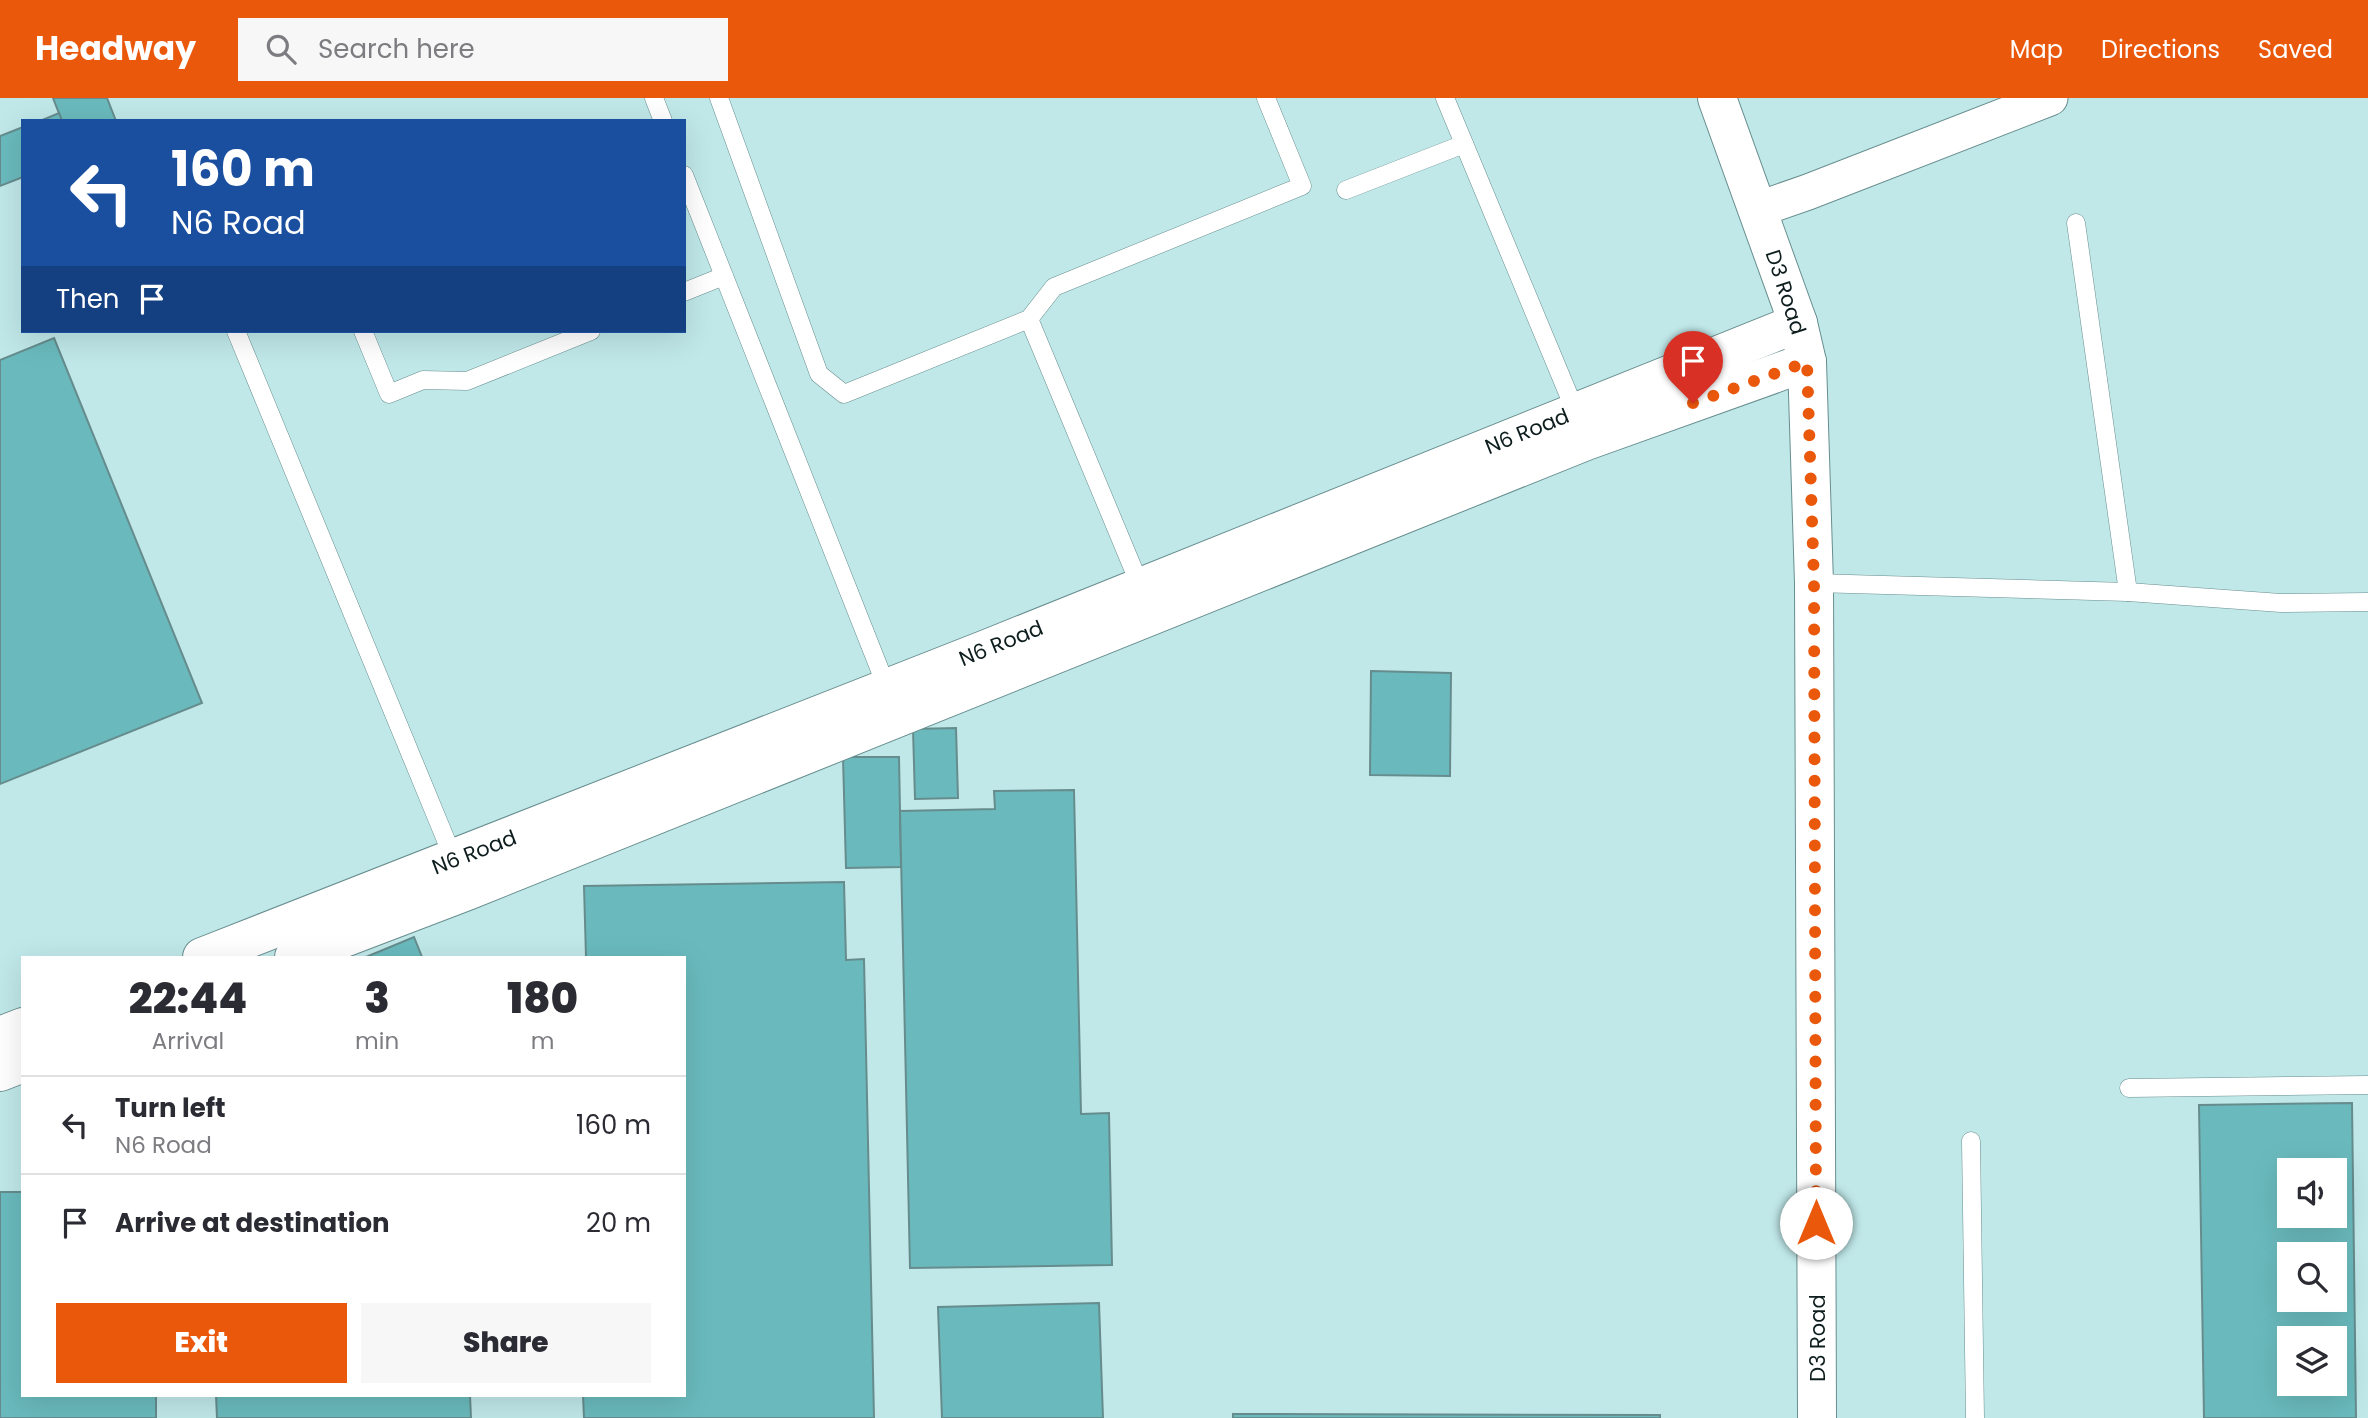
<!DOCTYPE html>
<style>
body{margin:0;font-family:Poppins,sans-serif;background:#f7f7f7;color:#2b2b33;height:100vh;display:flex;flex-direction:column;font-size:26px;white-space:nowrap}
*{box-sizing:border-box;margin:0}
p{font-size:23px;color:#7c7c81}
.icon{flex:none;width:38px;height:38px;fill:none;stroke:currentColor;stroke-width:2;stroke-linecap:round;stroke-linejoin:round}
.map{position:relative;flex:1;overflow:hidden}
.details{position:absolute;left:21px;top:858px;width:665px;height:441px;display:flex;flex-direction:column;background:#fff;border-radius:0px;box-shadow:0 7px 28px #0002}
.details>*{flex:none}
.banner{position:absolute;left:21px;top:21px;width:665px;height:214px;border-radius:0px;box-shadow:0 7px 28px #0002;background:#1a4fa0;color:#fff;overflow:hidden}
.controls{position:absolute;left:2277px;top:1060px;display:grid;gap:14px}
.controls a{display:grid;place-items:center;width:70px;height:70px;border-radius:0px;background:#fff;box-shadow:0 7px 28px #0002;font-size:35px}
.pin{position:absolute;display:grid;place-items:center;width:60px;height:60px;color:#fff;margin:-72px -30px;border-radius:50% 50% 50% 0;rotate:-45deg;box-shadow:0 0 7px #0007}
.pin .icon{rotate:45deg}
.me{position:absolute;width:77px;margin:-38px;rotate:0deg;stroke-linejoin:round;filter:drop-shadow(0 0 5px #0008)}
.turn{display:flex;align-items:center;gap:24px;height:147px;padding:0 35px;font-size:32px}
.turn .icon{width:91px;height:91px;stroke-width:2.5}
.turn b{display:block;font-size:49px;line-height:60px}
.then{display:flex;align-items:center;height:66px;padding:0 35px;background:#0003;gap:14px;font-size:26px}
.eta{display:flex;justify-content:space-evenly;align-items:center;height:119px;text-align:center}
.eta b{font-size:42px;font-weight:800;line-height:49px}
.primary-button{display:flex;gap:14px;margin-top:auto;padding:14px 35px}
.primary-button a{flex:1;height:80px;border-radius:0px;background:#ea580c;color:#fff;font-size:28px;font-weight:800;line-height:80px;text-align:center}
.primary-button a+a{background:#f7f7f7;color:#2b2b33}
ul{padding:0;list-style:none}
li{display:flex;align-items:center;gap:21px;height:98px;padding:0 35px;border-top:2px solid #e1e1e2}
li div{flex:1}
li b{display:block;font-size:26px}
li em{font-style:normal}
header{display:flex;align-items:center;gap:42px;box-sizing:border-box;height:98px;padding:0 35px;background:#ea580c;color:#fff}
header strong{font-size:33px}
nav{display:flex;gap:38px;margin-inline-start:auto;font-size:24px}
.search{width:490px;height:63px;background:#f7f7f7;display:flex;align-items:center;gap:18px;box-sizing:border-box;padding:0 24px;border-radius:0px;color:#7c7c81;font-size:26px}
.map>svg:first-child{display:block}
.building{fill:#6ababd;stroke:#668c8d;stroke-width:2;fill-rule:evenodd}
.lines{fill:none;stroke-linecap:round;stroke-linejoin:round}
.lane-casing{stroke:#688e8f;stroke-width:19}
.street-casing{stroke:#688e8f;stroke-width:37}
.secondary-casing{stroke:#688e8f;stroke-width:40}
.lane{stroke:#fff;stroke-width:18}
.street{stroke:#fff;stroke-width:35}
.secondary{stroke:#fff;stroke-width:38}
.route{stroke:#ea580c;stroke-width:12;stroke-dasharray:0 21.6}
.labels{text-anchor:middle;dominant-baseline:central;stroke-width:6;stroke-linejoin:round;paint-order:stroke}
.street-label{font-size:21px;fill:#0e1d1e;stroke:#fff}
</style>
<header>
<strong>Headway</strong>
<div class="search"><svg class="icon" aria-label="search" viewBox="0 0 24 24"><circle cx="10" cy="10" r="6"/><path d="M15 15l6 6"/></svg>Search here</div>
<nav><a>Map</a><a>Directions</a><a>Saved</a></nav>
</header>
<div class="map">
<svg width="2368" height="1320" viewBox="0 0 2368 1320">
<rect width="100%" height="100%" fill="#c0e8e9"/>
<g class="building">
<path d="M 53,0 L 107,0 L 116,23 L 62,23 Z"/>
<path d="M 59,15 L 62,23 L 40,23 Z"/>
<path d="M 23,29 L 23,79 L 0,88 L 0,38 Z"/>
<path d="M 54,240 L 202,605 L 0,686 L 0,262 Z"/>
<path d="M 1371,573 L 1451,575 L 1450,678 L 1370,677 Z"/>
<path d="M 956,630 L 958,700 L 915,701 L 913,631 Z"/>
<path d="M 843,659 L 899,659 L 901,769 L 846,770 Z"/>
<path d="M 1074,692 L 1081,1016 L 1109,1015 L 1112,1167 L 910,1170 L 900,713 L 995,711 L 994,693 Z"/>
<path d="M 844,784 L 846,862 L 864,861 L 874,1320 L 584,1320 L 583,1297 L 684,1297 L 684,859 L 586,859 L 584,788 Z"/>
<path d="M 414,839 L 422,859 L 366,859 Z"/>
<path d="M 2352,1005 L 2356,1320 L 2204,1320 L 2199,1007 ZM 2289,1073 L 2334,1073 L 2334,1118 L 2289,1118 ZM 2289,1157 L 2334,1157 L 2334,1202 L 2289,1202 ZM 2289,1241 L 2334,1241 L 2334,1286 L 2289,1286 Z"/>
<path d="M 0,1094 L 23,1094 L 23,1297 L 156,1297 L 156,1320 L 0,1320 Z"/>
<path d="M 1099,1205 L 1103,1320 L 942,1320 L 938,1209 Z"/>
<path d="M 216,1297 L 470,1297 L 471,1320 L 217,1320 Z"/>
<path d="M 1233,1316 L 1660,1317 L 1660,1320 L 1233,1320 Z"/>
</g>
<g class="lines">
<defs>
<g id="lane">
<path d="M 654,0 L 663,23"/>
<path d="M 719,0 L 819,276 L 844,296 L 1029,221 L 1054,189 L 1302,88 L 1266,0"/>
<path d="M 1445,0 L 1577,317"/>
<path d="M 684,77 L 887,590"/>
<path d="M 1346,92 L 1464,46"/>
<path d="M 2076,125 L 2128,494"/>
<path d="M 684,194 L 724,178"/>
<path d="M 1029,221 L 1142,492"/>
<path d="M 236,233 L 455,764"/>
<path d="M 363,233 L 389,296 L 423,282 L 467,283 L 591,233"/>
<path d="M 1814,485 L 2128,494 L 2281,505 L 2368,504"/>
<path d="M 2129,990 L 2368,987"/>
<path d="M 1971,1043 L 1975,1320"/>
</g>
<path id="street" d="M 1759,111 L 1808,94 L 2050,0"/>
<g id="secondary">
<path d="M 1717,0 L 1798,225 L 1807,264 L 1814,485 L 1817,1320"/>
<path d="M 202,859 L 989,550 L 1798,225"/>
<path d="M 294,859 L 467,793 L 1586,343 L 1807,264"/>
<path d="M 0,938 L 23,929"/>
<path d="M 0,974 L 23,965"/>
</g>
</defs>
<use href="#lane" class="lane-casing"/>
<use href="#street" class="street-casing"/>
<use href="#secondary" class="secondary-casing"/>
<use href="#lane" class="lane"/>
<use href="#street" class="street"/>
<use href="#secondary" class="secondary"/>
</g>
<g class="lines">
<path class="route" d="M 1693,305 L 1807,264 L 1814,485 L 1816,1125"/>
</g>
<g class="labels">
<g class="street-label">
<text transform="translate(1786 194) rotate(72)">D3 Road</text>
<text transform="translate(1527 333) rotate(-22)">N6 Road</text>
<text transform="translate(1001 545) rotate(-22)">N6 Road</text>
<text transform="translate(474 754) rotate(-21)">N6 Road</text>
<text transform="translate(1817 1240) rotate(-90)">D3 Road</text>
</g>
</g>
</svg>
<div class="controls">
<a><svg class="icon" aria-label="sound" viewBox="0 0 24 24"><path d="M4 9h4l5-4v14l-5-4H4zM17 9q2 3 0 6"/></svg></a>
<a><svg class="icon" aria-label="search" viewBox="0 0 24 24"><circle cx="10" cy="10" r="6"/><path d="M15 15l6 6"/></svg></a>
<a><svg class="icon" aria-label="layers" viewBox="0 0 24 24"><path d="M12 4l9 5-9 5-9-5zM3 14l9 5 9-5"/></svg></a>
</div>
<div class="pin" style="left:1693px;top:305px;background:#d93025"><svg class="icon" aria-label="arrive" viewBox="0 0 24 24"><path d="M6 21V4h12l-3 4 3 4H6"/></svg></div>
<svg class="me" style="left:1816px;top:1125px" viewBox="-20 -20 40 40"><circle r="19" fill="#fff"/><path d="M0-13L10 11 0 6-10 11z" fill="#ea580c"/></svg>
<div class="banner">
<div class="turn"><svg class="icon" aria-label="left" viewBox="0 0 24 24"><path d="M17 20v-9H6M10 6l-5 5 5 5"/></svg><div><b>160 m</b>N6 Road</div></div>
<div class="then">Then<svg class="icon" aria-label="arrive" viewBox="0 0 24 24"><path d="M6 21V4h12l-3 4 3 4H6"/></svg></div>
</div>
<section class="details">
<div class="eta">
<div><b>22:44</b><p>Arrival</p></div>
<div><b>3</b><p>min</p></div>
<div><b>180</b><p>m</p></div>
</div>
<ul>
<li><svg class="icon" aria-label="left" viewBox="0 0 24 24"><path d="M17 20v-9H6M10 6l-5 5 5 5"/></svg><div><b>Turn left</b><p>N6 Road</p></div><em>160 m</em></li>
<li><svg class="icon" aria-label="arrive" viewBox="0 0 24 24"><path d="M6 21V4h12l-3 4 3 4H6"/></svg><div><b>Arrive at destination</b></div><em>20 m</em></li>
</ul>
<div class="primary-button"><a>Exit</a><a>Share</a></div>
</section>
</div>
